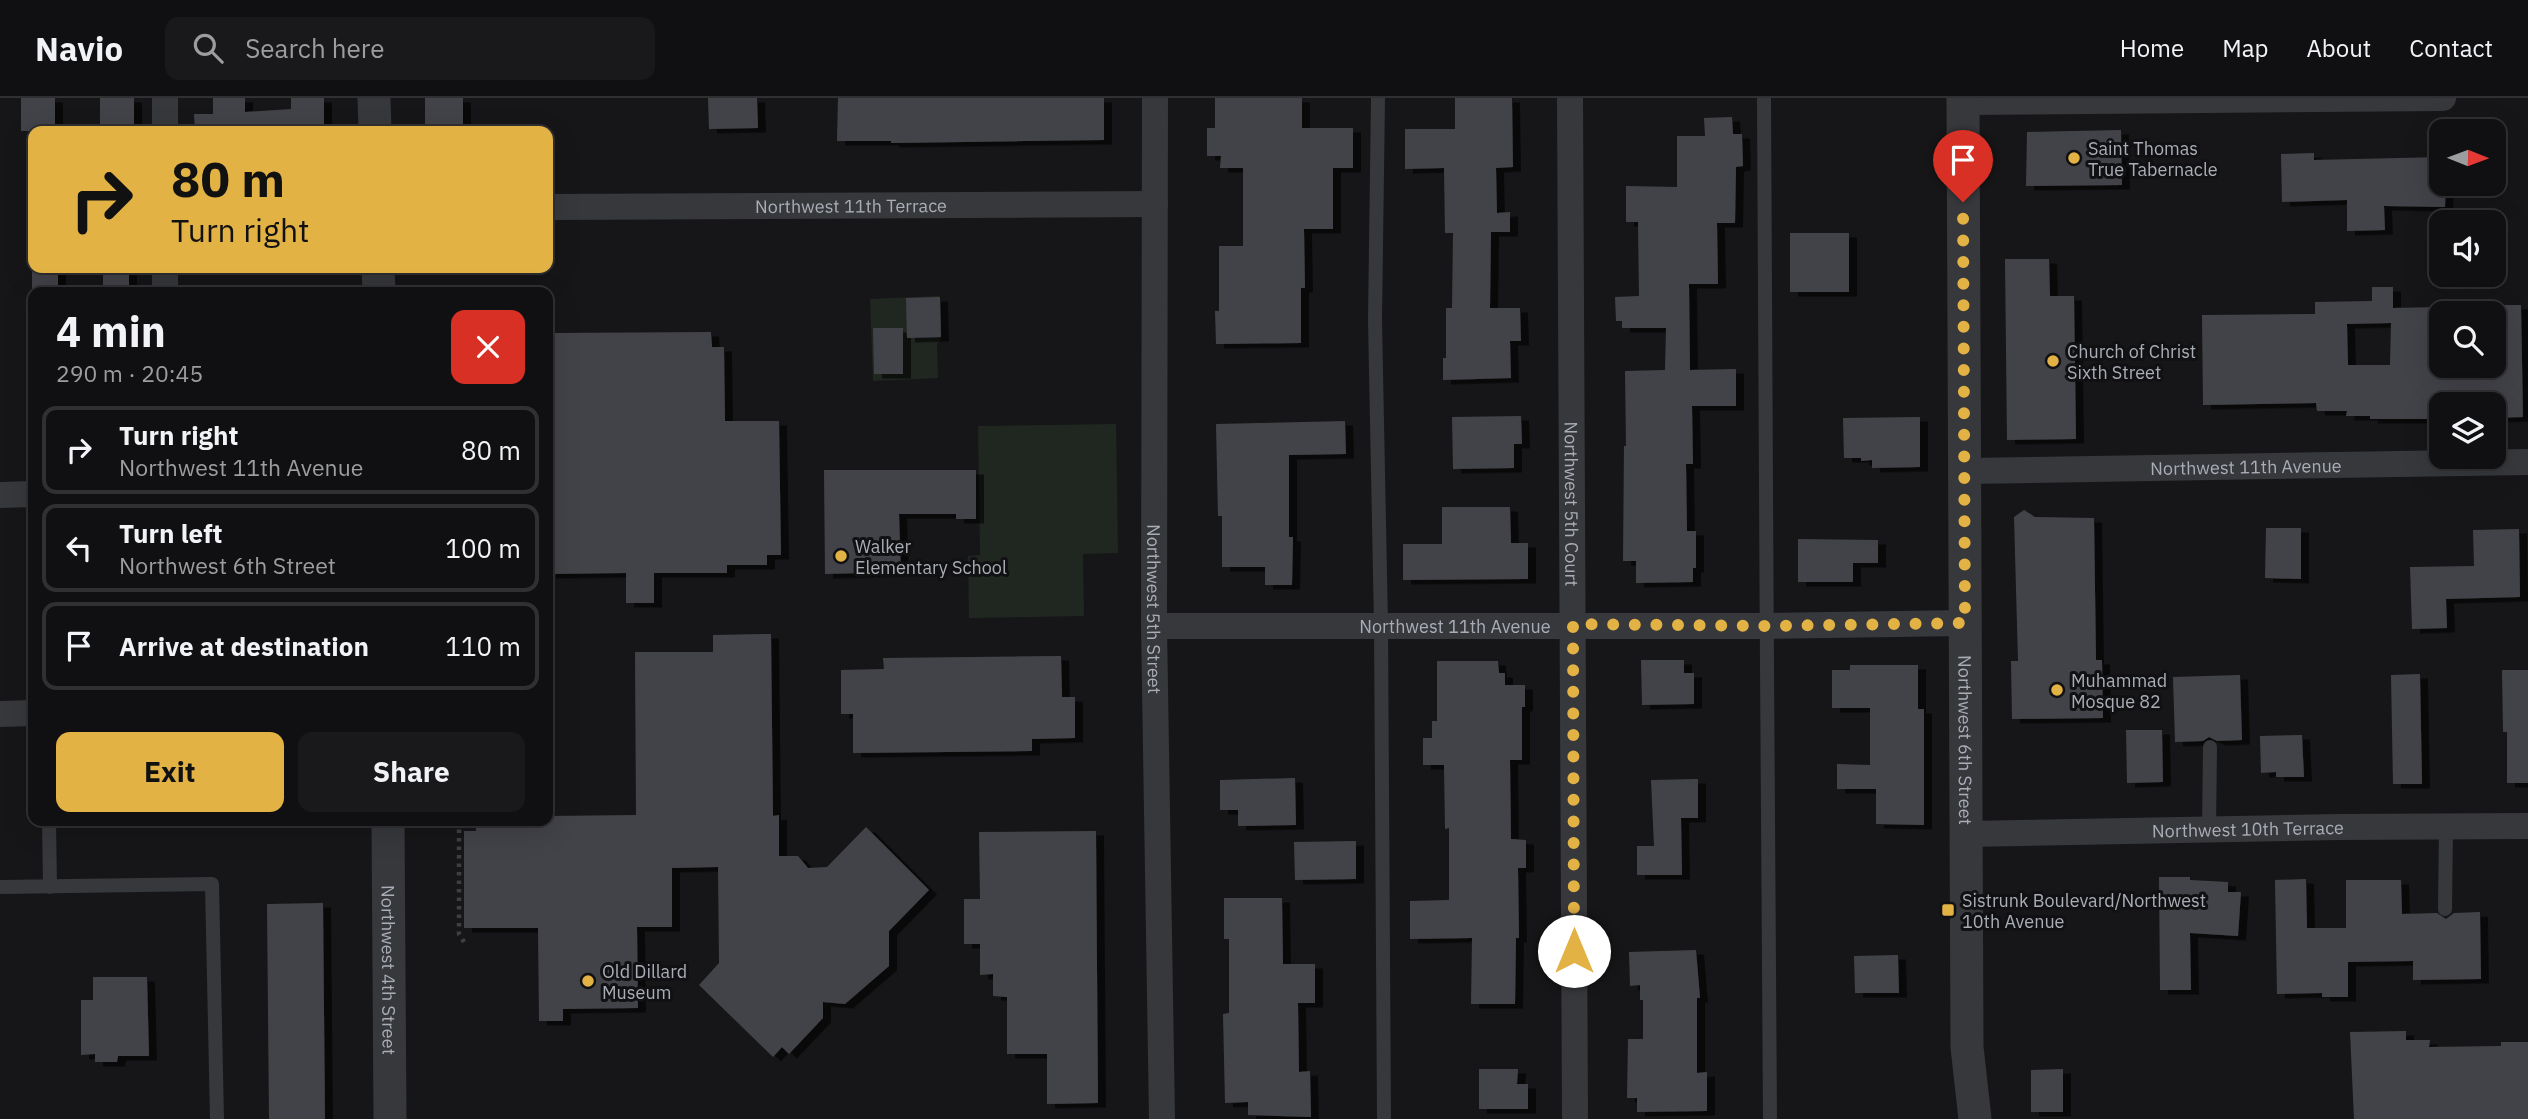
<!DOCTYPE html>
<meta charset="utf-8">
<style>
body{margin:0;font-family:"IBM Plex Sans",sans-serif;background:#19191b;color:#f1f3f6;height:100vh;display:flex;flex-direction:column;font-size:26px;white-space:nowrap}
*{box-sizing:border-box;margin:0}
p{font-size:23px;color:#9c9d9f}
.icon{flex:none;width:38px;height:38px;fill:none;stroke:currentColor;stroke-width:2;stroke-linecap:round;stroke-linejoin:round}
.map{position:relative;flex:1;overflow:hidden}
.panel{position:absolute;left:28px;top:189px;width:525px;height:539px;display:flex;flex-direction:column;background:#101012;border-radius:14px;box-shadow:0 7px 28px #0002,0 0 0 2px #303032}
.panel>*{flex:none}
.guide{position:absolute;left:28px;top:28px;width:525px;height:147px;border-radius:14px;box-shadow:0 7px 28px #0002,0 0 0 2px #303032;background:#e2b244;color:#111;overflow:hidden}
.needle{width:46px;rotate:91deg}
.tools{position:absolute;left:2429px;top:21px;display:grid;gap:14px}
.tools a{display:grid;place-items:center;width:77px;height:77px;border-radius:14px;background:#101012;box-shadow:0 7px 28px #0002,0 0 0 2px #303032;font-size:35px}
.pin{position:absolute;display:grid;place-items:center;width:60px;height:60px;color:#fff;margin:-72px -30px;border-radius:50% 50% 50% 0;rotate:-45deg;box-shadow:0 0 7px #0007}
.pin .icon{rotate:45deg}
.me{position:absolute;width:77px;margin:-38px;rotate:0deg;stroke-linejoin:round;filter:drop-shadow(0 0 5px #0008)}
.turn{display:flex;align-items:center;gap:24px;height:147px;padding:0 28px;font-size:32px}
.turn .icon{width:91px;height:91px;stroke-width:2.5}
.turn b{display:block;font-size:49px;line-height:60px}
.round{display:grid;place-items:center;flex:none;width:74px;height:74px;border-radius:14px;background:#19191b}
.headline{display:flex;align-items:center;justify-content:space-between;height:119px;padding:0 28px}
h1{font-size:42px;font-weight:800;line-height:52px}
.action{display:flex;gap:14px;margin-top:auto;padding:14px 28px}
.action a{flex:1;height:80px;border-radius:14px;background:#e2b244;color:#111;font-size:28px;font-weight:800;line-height:80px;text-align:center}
.action a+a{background:#19191b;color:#f1f3f6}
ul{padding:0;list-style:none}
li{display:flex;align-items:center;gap:21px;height:88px;margin:0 14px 10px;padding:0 14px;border:4px solid #303032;border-radius:14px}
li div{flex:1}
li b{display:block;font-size:26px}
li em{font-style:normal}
header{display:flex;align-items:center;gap:42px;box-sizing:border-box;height:98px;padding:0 35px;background:#101012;border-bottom:2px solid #303032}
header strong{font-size:33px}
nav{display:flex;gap:38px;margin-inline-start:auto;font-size:24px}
.search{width:490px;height:63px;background:#19191b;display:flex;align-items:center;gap:18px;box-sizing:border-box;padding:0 24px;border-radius:14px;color:#9c9d9f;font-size:26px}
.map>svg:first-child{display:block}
.green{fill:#202721}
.building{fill:#434348;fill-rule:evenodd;filter:url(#shadow)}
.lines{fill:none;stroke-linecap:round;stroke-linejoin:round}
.path{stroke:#3d3f43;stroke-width:4.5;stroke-dasharray:3.5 5;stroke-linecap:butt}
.service{stroke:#37383c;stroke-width:14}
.minor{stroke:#37383c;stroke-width:26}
.tertiary{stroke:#37383c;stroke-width:33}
.route{stroke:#e2b244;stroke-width:12;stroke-dasharray:0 21.6}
.poi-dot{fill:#e2b244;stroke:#111113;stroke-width:2.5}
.labels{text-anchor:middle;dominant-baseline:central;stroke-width:6;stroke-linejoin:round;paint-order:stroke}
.poi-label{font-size:18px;fill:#a9adb6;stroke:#111113;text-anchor:start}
.street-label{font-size:18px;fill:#a9adb6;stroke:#111113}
</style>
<header>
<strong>Navio</strong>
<div class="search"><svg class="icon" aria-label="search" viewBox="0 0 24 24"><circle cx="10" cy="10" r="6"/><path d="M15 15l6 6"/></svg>Search here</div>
<nav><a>Home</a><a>Map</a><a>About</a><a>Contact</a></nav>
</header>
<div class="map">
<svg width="2528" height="1021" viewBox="0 0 2528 1021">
<defs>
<filter id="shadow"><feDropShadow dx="8" dy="4.5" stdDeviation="0" flood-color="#0009"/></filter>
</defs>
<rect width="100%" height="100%" fill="#161618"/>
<g class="green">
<path d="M 939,198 L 941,242 L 937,246 L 938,280 L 873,283 L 870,201 Z"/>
<path d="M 1116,326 L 1118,455 L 1083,456 L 1084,518 L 969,520 L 968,458 L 980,457 L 978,328 Z"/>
</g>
<g class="building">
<rect x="21" y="0" width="34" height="33"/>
<rect x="100" y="0" width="34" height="33"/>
<path d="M 213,0 L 245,0 L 245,14 L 291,11 L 291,0 L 324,0 L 324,33 L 195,33 L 194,16 L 213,16 Z"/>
<rect x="425" y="0" width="38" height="30"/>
<path d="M 708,0 L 757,0 L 758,30 L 709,31 Z"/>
<path d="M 838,0 L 1104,0 L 1104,42 L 891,45 L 891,43 L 837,43 Z"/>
<path d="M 1215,0 L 1302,0 L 1302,30 L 1353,30 L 1353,70 L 1333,70 L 1333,131 L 1304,131 L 1305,190 L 1301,190 L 1301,245 L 1216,246 L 1215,213 L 1219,213 L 1219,148 L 1243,148 L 1243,70 L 1220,70 L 1221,58 L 1207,58 L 1207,30 L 1215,30 Z"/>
<path d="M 1455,0 L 1512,0 L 1513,69 L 1496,70 L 1497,115 L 1510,114 L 1510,134 L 1491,134 L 1490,210 L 1520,210 L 1521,243 L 1510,243 L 1511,280 L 1443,282 L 1443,260 L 1446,260 L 1446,210 L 1452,210 L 1453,135 L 1445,135 L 1444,70 L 1405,71 L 1405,31 L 1455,31 Z"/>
<path d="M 1732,19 L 1733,36 L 1742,36 L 1743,68 L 1736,69 L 1735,125 L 1717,125 L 1718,186 L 1689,186 L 1690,272 L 1736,271 L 1736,308 L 1692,308 L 1693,366 L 1686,366 L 1687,433 L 1696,433 L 1696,470 L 1693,470 L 1693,484 L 1636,485 L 1636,463 L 1623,463 L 1624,348 L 1626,348 L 1625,273 L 1665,272 L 1666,230 L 1622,230 L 1622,223 L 1616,223 L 1615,199 L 1639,198 L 1638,124 L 1626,124 L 1626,88 L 1677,89 L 1677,38 L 1705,38 L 1704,20 Z"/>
<path d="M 2121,32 L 2122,87 L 2026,88 L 2027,34 Z"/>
<path d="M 2314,55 L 2314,62 L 2441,59 L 2441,86 L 2446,86 L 2445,109 L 2384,108 L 2385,132 L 2347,133 L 2347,102 L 2282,104 L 2281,56 Z"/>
<rect x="1790" y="135" width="59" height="59"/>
<path d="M 2005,161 L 2049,161 L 2050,198 L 2074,198 L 2076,341 L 2007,342 Z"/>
<rect x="32" y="170" width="26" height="24"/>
<rect x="103" y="170" width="26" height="24"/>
<path d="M 2372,189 L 2393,189 L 2393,210 L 2441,209 L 2441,268 L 2494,268 L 2494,207 L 2521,207 L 2523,319 L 2494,320 L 2494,306 L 2441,306 L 2441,321 L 2370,321 L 2370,318 L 2346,318 L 2347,313 L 2317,313 L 2316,305 L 2203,307 L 2202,217 L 2315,216 L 2315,204 L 2372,203 ZM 2391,225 L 2390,267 L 2348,267 L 2347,226 Z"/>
<path d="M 940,199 L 941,239 L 907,240 L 906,200 Z"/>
<path d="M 873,230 L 903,230 L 903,276 L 874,276 Z"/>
<path d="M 711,234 L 712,249 L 724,249 L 725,323 L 779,323 L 781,457 L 767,457 L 767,467 L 727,467 L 727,475 L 654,475 L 654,505 L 626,505 L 626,475 L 548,476 L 548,235 Z"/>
<path d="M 1521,318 L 1522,346 L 1514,346 L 1514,370 L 1453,371 L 1452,319 Z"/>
<path d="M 1920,319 L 1920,369 L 1872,370 L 1872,362 L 1861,363 L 1861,360 L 1844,360 L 1843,320 Z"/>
<path d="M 1345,323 L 1346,356 L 1289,357 L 1289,439 L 1293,439 L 1292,487 L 1265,487 L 1265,469 L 1222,469 L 1222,418 L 1218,418 L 1216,326 Z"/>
<path d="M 824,372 L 976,372 L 976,421 L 956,421 L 956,416 L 899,416 L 901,474 L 825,476 Z"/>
<path d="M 1442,409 L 1510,409 L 1511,445 L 1528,445 L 1528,481 L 1403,482 L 1403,446 L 1442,446 Z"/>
<path d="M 2024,412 L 2035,419 L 2094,420 L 2096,562 L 2102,562 L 2103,620 L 2012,621 L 2011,563 L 2018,563 L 2014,419 Z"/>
<path d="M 2266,430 L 2301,430 L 2301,481 L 2265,480 Z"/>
<path d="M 2519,431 L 2520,499 L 2446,501 L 2447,530 L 2412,531 L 2410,469 L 2474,468 L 2473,432 Z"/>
<path d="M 1798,441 L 1878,442 L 1878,465 L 1853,465 L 1853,484 L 1798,484 Z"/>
<path d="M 771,536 L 773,718 L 779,717 L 779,758 L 798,758 L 808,770 L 827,769 L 866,729 L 929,792 L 889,833 L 889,868 L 845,906 L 823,904 L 823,920 L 789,956 L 782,949 L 773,959 L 699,887 L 719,865 L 718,769 L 672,770 L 672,829 L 637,829 L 638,910 L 563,911 L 563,923 L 539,923 L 538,830 L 464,830 L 464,733 L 476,733 L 476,723 L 548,723 L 548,718 L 636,717 L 635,554 L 713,554 L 713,537 Z"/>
<path d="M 1061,558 L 1062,599 L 1075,599 L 1075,640 L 1032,641 L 1032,653 L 853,655 L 853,616 L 841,616 L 841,572 L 884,571 L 883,560 Z"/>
<path d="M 1641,562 L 1684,562 L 1684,575 L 1694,575 L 1694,606 L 1642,607 Z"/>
<path d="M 1437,563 L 1498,563 L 1499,575 L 1505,575 L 1505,587 L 1525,587 L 1525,609 L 1522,609 L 1522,662 L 1510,662 L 1511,741 L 1526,742 L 1526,770 L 1518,770 L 1519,840 L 1516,840 L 1515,906 L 1471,906 L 1472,840 L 1410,841 L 1410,803 L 1449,802 L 1449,730 L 1445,731 L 1444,667 L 1423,667 L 1423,640 L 1432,640 L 1432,623 L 1437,623 Z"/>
<path d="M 1850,567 L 1918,567 L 1918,611 L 1924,611 L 1924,727 L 1876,726 L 1876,691 L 1837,691 L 1837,666 L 1870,667 L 1870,610 L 1832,610 L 1832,572 L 1850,572 Z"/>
<path d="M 2502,572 L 2528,572 L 2528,685 L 2507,685 L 2507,634 L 2503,634 Z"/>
<path d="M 2420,576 L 2422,686 L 2393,686 L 2391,577 Z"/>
<path d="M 2240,577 L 2242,642 L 2217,643 L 2209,639 L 2203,643 L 2175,644 L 2173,579 Z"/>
<path d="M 2126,632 L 2162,632 L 2163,684 L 2127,685 Z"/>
<path d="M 2302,637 L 2304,679 L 2276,679 L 2276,674 L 2261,675 L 2260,638 Z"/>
<path d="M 1295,680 L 1296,727 L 1238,728 L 1238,712 L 1220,712 L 1220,682 Z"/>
<path d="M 1698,681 L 1698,720 L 1681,720 L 1682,777 L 1637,777 L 1637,748 L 1654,748 L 1651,682 Z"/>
<path d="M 1096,733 L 1098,1005 L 1047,1006 L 1047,956 L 1007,956 L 1007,899 L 993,898 L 993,876 L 980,877 L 980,846 L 964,846 L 964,801 L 980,801 L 979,734 Z"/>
<path d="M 1356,743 L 1356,781 L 1295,782 L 1294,744 Z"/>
<path d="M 2159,779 L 2190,779 L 2190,782 L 2228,784 L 2228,794 L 2241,794 L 2238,838 L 2190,835 L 2191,892 L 2160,892 Z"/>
<path d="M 2306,781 L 2307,830 L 2346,830 L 2346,782 L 2401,782 L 2402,816 L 2437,815 L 2446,821 L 2454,815 L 2480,814 L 2481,881 L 2413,882 L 2413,863 L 2348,864 L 2348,899 L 2322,899 L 2322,895 L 2277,896 L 2275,782 Z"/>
<path d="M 1224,800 L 1282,800 L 1283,866 L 1315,866 L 1315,905 L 1298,905 L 1299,974 L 1310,973 L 1311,1019 L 1248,1017 L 1248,1004 L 1225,1005 L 1223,916 L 1229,915 L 1229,841 L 1224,841 Z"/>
<path d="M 323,805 L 325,1021 L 269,1021 L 267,806 Z"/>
<path d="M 1696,852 L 1700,900 L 1697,900 L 1697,975 L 1707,974 L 1707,1013 L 1637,1014 L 1637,1000 L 1627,1000 L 1628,941 L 1643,941 L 1643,902 L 1640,902 L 1640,887 L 1630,888 L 1629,854 Z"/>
<path d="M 1898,857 L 1899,895 L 1855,895 L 1854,858 Z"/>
<path d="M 93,879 L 147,879 L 149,958 L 118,958 L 117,964 L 95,964 L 95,956 L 81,957 L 81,902 L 93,902 Z"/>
<path d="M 2406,933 L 2406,942 L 2430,942 L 2429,949 L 2501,948 L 2501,944 L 2528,944 L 2528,1021 L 2354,1021 L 2350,934 Z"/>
<path d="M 1479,971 L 1518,971 L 1517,986 L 1528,986 L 1528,1011 L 1479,1011 Z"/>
<path d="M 2063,971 L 2063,1014 L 2031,1014 L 2031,972 Z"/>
</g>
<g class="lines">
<path class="path" d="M 459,723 L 459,836 L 464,844"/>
<g class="service">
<path d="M 1378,0 L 1375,222 L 1381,527 L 1384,1021"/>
<path d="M 1764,0 C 1764,340 1769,681 1770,1021"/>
<path d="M 49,723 L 50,789"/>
<path d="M 2209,733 L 2210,649"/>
<path d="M 0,789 L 212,786 L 217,1021"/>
<path d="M 2445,811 L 2446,729"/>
</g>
<g class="minor">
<path d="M 165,0 L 165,33"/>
<path id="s1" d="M 1155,0 L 1154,528 L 1162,1021"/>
<path id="s2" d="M 1570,0 L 1575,1021"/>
<path d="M 1963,4 L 2443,0"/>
<path id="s3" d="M 548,109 L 1155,106"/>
<path d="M 165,170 L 165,194"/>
<path id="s4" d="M 1964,373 L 2528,364"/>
<path d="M 0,397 L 33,396"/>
<path id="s5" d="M 1154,528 L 1766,528 L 1965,525"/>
<path d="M 0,616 L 33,615"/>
<path id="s6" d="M 1966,736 L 2338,729 L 2528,728"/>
</g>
<g class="tertiary">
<path d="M 374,0 L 375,33"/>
<path id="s7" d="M 1963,0 L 1967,949 L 1975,1021"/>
<path d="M 378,170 L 379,194"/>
<path id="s8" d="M 388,723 L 390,1021"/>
</g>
</g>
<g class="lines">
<path class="route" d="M 1574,853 L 1573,526 L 1766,528 L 1965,525 L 1963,104"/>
</g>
<g class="poi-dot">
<circle cx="2074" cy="60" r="7"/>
<circle cx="2053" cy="263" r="7"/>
<circle cx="841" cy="458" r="7"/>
<circle cx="2057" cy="592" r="7"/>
<rect x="1941" y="805" width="14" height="14" rx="3.5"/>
<circle cx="588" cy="883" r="7"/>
</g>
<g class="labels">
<g class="poi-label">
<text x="2088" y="50">Saint Thomas<tspan x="2088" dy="21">True Tabernacle</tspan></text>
<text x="2067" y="253">Church of Christ<tspan x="2067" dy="21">Sixth Street</tspan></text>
<text x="855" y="448">Walker<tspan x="855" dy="21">Elementary School</tspan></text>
<text x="2071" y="582">Muhammad<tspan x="2071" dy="21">Mosque 82</tspan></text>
<text x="1962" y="802">Sistrunk Boulevard/Northwest<tspan x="1962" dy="21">10th Avenue</tspan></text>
<text x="602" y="873">Old Dillard<tspan x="602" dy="21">Museum</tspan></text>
</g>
<g class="street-label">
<text stroke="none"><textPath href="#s3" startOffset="303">Northwest 11th Terrace</textPath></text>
<text stroke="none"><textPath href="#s4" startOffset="282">Northwest 11th Avenue</textPath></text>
<text stroke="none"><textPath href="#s2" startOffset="406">Northwest 5th Court</textPath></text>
<text stroke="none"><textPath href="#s1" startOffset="511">Northwest 5th Street</textPath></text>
<text stroke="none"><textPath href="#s5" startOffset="301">Northwest 11th Avenue</textPath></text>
<text stroke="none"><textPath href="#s7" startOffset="642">Northwest 6th Street</textPath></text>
<text stroke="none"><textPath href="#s6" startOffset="282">Northwest 10th Terrace</textPath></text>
<text stroke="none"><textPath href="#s8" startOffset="149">Northwest 4th Street</textPath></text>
</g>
</g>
</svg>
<div class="tools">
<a><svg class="needle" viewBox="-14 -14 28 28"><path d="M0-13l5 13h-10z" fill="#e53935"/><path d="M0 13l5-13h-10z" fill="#9c9d9f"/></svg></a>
<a><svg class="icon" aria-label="sound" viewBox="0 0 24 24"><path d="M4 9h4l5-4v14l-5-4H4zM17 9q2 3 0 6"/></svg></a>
<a><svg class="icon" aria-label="search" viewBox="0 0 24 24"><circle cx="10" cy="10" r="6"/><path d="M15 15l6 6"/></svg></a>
<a><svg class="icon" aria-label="layers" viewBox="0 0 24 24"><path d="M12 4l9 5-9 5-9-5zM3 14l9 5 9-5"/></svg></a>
</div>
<div class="pin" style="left:1963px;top:104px;background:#d93025"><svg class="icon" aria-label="arrive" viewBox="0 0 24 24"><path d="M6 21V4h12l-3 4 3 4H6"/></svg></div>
<svg class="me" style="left:1574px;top:853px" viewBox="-20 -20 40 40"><circle r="19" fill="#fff"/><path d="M0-13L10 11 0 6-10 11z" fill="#e2b244"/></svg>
<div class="guide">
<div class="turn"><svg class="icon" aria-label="right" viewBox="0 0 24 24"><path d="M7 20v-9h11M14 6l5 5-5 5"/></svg><div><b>80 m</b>Turn right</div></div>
</div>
<section class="panel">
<div class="headline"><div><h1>4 min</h1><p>290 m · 20:45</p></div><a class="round" style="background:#d93025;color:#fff"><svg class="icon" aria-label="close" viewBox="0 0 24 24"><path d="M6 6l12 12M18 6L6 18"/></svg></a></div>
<ul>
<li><svg class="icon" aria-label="right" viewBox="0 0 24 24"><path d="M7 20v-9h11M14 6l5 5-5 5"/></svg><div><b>Turn right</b><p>Northwest 11th Avenue</p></div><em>80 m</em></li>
<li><svg class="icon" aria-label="left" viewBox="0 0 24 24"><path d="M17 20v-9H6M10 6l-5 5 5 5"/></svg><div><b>Turn left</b><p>Northwest 6th Street</p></div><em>100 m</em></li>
<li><svg class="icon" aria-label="arrive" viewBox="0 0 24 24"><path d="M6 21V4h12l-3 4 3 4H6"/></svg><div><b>Arrive at destination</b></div><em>110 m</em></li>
</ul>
<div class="action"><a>Exit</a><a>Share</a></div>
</section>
</div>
